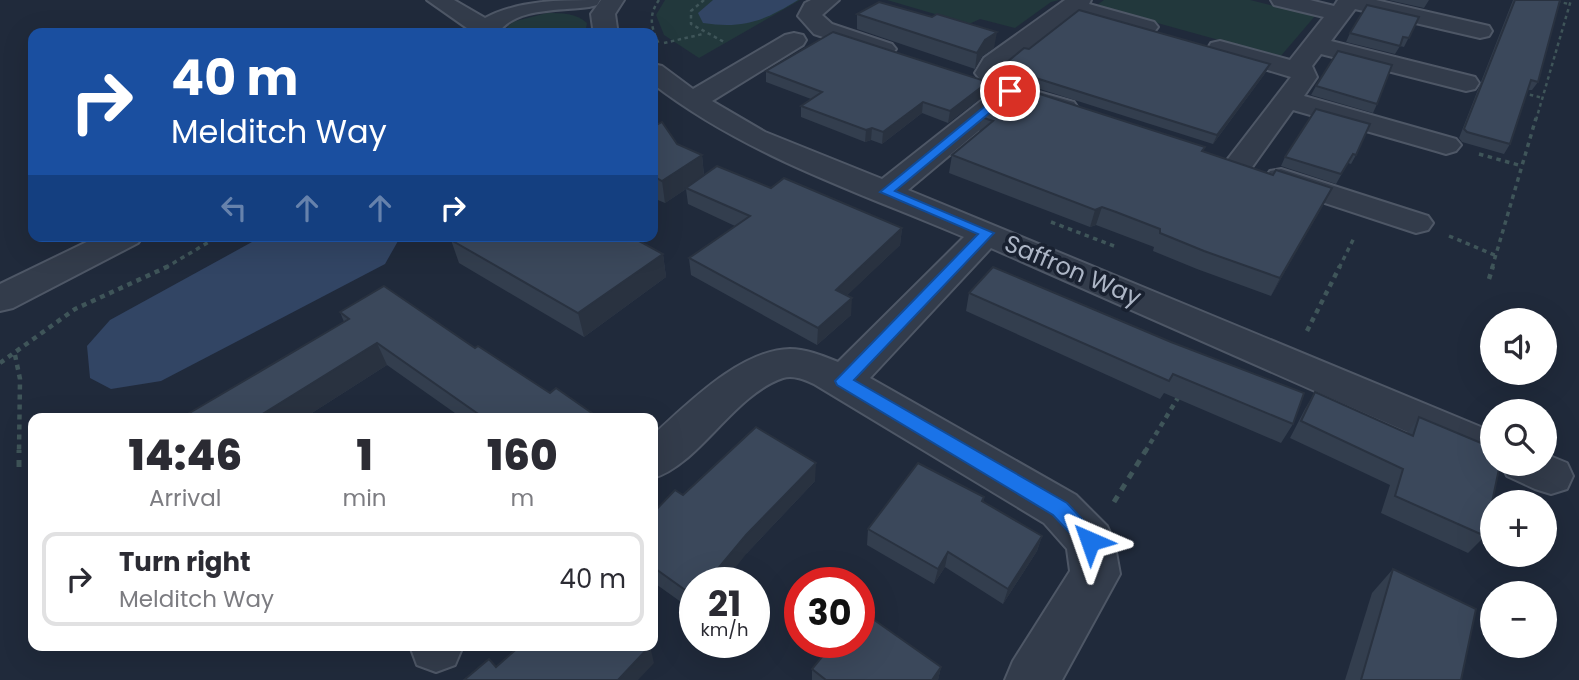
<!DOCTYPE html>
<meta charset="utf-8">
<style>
body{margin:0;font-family:Poppins,sans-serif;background:#f7f7f7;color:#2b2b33;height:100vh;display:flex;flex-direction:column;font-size:26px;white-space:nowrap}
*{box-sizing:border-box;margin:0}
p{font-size:23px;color:#7c7c81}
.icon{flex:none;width:38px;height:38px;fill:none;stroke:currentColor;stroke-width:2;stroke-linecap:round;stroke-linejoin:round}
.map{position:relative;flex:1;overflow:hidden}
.side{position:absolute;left:28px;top:413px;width:630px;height:238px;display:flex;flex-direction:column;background:#fff;border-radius:14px;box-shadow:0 7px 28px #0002}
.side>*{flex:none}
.hud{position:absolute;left:28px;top:28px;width:630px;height:214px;border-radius:14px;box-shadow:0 7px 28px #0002;background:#1a4fa0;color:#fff;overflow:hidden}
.tools{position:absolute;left:1480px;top:308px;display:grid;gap:14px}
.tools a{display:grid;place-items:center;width:77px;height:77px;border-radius:50%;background:#fff;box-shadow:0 7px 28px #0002;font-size:35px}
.speed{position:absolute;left:679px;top:567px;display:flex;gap:14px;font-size:35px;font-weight:700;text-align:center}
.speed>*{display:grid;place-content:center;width:91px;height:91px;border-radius:50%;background:#fff;box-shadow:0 7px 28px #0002;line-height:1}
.speed small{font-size:18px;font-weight:400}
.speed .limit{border:10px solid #d22;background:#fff;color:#111}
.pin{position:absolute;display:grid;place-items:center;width:60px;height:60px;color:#fff;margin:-30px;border:4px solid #fff;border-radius:50%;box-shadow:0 2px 7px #0007}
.me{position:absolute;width:77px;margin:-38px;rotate:317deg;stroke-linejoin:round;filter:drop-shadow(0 0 5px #0008)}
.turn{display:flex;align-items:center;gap:24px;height:147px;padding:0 28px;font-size:32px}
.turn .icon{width:91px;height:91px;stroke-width:2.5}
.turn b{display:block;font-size:49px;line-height:60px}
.lanes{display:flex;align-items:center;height:66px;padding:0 28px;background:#0003;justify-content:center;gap:35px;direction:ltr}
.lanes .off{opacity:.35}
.eta{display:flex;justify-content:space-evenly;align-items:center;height:119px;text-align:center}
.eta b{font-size:42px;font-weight:800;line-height:49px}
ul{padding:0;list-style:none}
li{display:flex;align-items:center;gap:21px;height:94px;margin:0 14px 10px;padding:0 14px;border:4px solid #e1e1e2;border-radius:14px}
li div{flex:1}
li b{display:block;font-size:26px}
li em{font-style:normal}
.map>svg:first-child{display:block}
.green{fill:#22383c}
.water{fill:#324564}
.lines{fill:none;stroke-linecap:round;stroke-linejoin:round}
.minor-casing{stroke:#4e5766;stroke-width:4}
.path-far3{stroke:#3f5559;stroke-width:2.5;stroke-dasharray:3.5 3.5;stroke-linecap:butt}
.path-far2{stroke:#3f5559;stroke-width:3.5;stroke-dasharray:4.5 4.5;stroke-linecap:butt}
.path-far1{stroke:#3f5559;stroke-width:4.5;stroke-dasharray:5 5;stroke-linecap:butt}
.path{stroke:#3f5559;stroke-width:5;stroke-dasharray:7 7;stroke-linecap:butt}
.minor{fill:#333c4b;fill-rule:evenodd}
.wall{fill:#333e4e}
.shaded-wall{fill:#293240}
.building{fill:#3b485b;stroke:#293240;stroke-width:2}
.route{fill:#1a73e8;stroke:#114b97;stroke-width:2}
.labels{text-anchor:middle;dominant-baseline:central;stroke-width:7;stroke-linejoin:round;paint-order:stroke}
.street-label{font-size:24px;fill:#aeb7c7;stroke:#192130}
</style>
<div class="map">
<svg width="1579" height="680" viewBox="0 0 1579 680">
<rect width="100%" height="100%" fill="#202a3b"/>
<g class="green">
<path d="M 665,0 L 800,0 L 699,58 L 664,35 L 656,15 Z"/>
<path d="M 887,0 L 1059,0 L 1051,2 L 1015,28 L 980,19 L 969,24 Z"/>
<path d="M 1104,0 L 1250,0 L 1315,16 L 1280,57 L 1096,6 Z"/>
<path d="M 547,13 C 562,13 576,13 587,23 L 585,33 L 503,33 L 512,22 Z"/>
</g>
<g class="water">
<path d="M 713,0 L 798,0 C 764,21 743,29 703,23 L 698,13 Z"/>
<path d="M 263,236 L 395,236 L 398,241 L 385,264 L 161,381 L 111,389 L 90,378 L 87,346 L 110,320 Z"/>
</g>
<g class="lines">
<defs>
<g id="minor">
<path d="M 427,0 L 454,0 L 485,18 C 519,0 561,0 600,0 L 597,5 L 589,7 C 561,11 516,7 498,33 L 474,33 Z"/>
<path d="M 601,0 L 624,0 L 615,14 L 617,28 L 614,33 L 590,33 L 593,28 L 591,14 Z"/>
<path d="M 811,0 L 839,0 L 822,15 L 832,24 L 892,44 L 896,49 L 892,54 L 883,57 L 814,34 L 798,16 L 805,3 Z"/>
<path d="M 1065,0 L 1091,0 L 1089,4 L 1154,22 L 1158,27 L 1154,32 L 1146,34 L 1075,14 L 1004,67 L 1001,73 L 1021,87 L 1074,102 L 1078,108 L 1074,114 L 1064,116 L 1013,102 L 908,190 L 1493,432 L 1493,464 L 1545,464 L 1545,454 L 1567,463 L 1573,476 L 1567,489 L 1551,494 L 1535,489 L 1507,476 L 1502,465 L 1493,468 L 1478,463 L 991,248 L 870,378 L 1076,495 L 1107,526 L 1114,541 L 1120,574 L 1062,680 L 1005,680 L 1013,661 L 1070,571 L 1067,549 L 1044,523 L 814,384 C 805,380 794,375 783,378 C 733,395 699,465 653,478 L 653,435 C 688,404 740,350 790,349 C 806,349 823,356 838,362 L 964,237 C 858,192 745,155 653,84 L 653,64 L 662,66 L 693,89 L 785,35 L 794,33 L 803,35 L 806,40 L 803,45 L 712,101 L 765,132 L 882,179 L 991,93 L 975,73 L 984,58 Z"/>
<path d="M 1271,0 L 1310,0 L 1334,6 L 1338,0 L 1376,0 L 1489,26 L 1492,31 L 1489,36 L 1480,38 L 1355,9 L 1331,41 L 1475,77 L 1479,83 L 1475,89 L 1466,91 L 1321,54 L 1312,66 L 1317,77 L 1304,96 L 1456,139 L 1461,145 L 1456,151 L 1446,154 L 1436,151 L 1293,110 L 1250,170 L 1239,173 L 1228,170 L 1224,164 L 1291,77 L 1211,53 L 1208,48 L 1211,43 L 1220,41 L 1290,60 L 1324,17 L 1274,5 Z"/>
<path d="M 1281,169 L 1428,216 L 1433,223 L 1428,230 L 1416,233 L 1270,185 L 1265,178 L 1270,171 Z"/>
<path d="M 99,236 L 143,236 L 138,243 L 13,308 L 0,311 L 0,284 Z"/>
<path d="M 410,646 L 463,646 L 455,665 L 436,672 L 417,665 Z"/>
</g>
</defs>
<use href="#minor" class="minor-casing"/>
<g class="path-far3">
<path d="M 659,0 C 648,15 651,28 659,44"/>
<path d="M 704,0 L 691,11 L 691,24 L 726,43"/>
<path d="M 1550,0 L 1569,4"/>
<path d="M 664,43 L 703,34"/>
<path d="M 1523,93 L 1543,98"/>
<path d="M 1536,120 L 1571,0"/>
</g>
<g class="path-far2">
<path d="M 1479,154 L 1522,166"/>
<path d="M 1051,222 L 1114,246"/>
<path d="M 1449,236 L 1497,256"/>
<path d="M 165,268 L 219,236"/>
<path d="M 1339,268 L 1355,236"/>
<path d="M 1492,268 L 1536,118"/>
</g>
<g class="path-far1">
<path d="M 1489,279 L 1493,266"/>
<path d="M 1307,331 L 1340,266"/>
<path d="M 15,355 L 20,379 L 19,452"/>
<path d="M 0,363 L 75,309 L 169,266"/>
<path d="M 1145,452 L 1179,396"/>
</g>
<g class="path">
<path d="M 19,467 L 19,450"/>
<path d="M 1114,502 L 1146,450"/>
</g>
<use href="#minor" class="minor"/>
</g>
<g class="wall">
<path d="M 1388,0 L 1429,0 L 1424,8 Z"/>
<path d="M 1513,0 L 1560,0 L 1538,82 L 1532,90 L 1528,90 L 1510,144 L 1504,154 L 1462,142 L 1459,138 Z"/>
<path d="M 857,14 L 994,48 L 982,56 L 975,69 L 857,29 Z"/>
<path d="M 1419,17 L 1404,47 L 1400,46 L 1395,54 L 1346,42 L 1350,33 Z"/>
<path d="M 1029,49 L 1266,72 L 1213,144 L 1021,83 L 1004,72 L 1006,63 Z"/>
<path d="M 766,71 L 986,94 L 948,123 L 922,113 L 882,144 L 871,140 L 865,142 L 801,117 L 801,106 L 811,99 L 766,82 Z"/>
<path d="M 1316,86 L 1377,104 L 1373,113 L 1311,95 Z"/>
<path d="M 1316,109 L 1356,155 L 1351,164 L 1348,163 L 1336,184 L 1281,166 L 1285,157 Z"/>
<path d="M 981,117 L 1203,151 L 1273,175 L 1332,188 L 1271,296 L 1197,269 L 1153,251 L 1154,247 L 1096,225 L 1090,227 L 949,173 L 952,155 L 979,133 Z"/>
<path d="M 653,127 L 677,144 L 702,155 L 704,175 L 771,188 L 902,228 L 900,245 L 847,295 L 851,315 L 817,345 L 691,275 L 689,258 L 735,226 L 688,204 L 686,189 L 665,203 L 653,198 Z"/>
<path d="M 451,240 L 663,254 L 666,277 L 584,337 L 459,263 Z"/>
<path d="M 993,267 L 1293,424 L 1281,443 L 1164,393 L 1160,399 L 966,311 L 969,293 Z"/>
<path d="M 340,312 L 475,348 L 550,393 L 599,418 L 462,418 L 387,365 L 304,418 L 181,418 L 344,322 Z"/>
<path d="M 1315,392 L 1407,433 L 1419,417 L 1485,536 L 1468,553 L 1381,513 L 1390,485 L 1290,438 L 1305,409 Z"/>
<path d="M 815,481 L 747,553 L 695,583 L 695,612 L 653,582 L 653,513 L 683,495 Z"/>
<path d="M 984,497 L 983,502 L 1042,536 L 1037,551 L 1003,604 L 945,567 L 934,584 L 867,545 L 868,529 Z"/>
<path d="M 1393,569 L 1461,680 L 1345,680 L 1372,593 Z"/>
<path d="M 941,667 L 938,680 L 812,680 L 812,669 Z"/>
</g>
<g class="shaded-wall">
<path d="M 997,32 L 994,48 L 982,56 L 975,69 L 977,53 L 985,40 Z"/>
<path d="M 1270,64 L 1266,72 L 1213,144 L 1217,135 Z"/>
<path d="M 988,82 L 986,94 L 948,123 L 950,111 Z"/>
<path d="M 923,102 L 922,113 L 882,144 L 883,132 Z"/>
<path d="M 872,128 L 871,140 L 865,142 L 866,130 Z"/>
<path d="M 702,155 L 704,177 L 686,188 L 686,189 L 665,203 L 662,181 Z"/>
<path d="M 1332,188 L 1323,206 L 1271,296 L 1280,278 Z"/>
<path d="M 1102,207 L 1096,225 L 1090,227 L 1095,210 Z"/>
<path d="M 902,228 L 900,245 L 835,307 L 836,290 Z"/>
<path d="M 663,254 L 666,277 L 584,337 L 578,313 Z"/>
<path d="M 852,298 L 851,315 L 817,345 L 818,328 Z"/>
<path d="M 377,343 L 387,365 L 304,418 L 256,418 Z"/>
<path d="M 816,463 L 815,481 L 747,553 L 723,583 L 706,583 L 746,535 Z"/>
<path d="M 1042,536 L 1037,551 L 1003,604 L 1008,589 Z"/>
<path d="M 948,552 L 945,567 L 934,584 L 938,569 Z"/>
<path d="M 650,646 L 654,663 L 638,680 L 618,680 Z"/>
<path d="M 941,667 L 938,680 L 932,680 Z"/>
</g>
<g class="building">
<path d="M 1515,0 L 1560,0 L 1538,82 L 1531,80 L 1510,144 L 1467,132 L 1464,129 Z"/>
<path d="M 879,2 L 932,17 L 937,14 L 997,32 L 985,40 L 977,53 L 857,14 Z"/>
<path d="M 1367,5 L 1419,17 L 1409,38 L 1403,37 L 1400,46 L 1350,33 Z"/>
<path d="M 1079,10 L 1270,64 L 1217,135 L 1023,74 L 1006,63 L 1024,48 L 1029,49 Z"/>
<path d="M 833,32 L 988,82 L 950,111 L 923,102 L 883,132 L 872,128 L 866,130 L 801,106 L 822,92 L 766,71 Z"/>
<path d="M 1338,51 L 1392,65 L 1377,104 L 1316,86 Z"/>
<path d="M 1018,87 L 1205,147 L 1202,151 L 1273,175 L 1276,170 L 1332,188 L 1280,278 L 1204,251 L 1160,233 L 1160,229 L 1116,212 L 1102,207 L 1095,210 L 952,155 L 993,121 L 981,117 Z"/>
<path d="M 1316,109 L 1370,124 L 1356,155 L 1353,154 L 1341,174 L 1285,157 Z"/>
<path d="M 662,122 L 677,144 L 702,155 L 662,181 L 653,176 L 653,127 Z"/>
<path d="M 717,166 L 771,188 L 784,178 L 902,228 L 836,290 L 852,298 L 818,328 L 689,258 L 750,216 L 686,188 Z"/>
<path d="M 457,236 L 630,236 L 663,254 L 578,313 L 451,240 Z"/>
<path d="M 993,267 L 1171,342 L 1304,393 L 1293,424 L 1173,374 L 1169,381 L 969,293 Z"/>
<path d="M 384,286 L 475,348 L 478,346 L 550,393 L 556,388 L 599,418 L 484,418 L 377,343 L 256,418 L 181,418 L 349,319 L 340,312 Z"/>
<path d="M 1315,392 L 1413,436 L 1419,417 L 1493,448 L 1493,464 L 1500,464 L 1485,536 L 1395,496 L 1403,469 L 1301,421 Z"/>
<path d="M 756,427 L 816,463 L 746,535 L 706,583 L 695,583 L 695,597 L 653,567 L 653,513 L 675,490 L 683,495 Z"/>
<path d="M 918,463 L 984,497 L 982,501 L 1042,536 L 1008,589 L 948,552 L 938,569 L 868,529 Z"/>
<path d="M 1393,569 L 1476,609 L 1461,680 L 1361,680 Z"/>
<path d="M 860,610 L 941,667 L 932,680 L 826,680 L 812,669 L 834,642 L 859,642 Z"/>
<path d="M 520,646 L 650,646 L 618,680 L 464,680 L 489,659 L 496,667 Z"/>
</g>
<path class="route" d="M 1006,89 L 1016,91 L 895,191 L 994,233 L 854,380 L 1067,503 L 1097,535 L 1100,541 L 1097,547 L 1090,550 L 1083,547 L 1053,515 L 837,385 L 835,381 L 978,234 L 880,192 Z"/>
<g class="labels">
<g class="street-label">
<text transform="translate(1073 270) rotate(23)">Saffron Way</text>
</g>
</g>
</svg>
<div class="tools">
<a><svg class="icon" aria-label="sound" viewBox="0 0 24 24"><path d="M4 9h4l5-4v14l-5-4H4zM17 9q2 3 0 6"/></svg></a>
<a><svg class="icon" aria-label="search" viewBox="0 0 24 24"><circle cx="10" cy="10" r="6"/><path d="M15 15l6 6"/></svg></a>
<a>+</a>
<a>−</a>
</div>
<div class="speed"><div>21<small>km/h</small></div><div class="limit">30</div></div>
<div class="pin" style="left:1010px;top:91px;background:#d93025"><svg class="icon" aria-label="arrive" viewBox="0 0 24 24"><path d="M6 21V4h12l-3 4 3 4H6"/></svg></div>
<svg class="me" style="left:1090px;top:541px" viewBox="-20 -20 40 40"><path d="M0-17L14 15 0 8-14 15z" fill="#1a73e8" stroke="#fff" stroke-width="4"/></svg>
<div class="hud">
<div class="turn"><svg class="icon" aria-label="right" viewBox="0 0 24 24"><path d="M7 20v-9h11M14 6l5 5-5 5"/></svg><div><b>40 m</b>Melditch Way</div></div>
<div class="lanes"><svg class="icon off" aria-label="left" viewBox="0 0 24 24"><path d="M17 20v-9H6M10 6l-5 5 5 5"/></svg><svg class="icon off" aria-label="ahead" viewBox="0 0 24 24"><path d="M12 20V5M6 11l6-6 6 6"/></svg><svg class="icon off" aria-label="ahead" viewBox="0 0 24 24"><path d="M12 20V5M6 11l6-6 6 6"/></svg><svg class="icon" aria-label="right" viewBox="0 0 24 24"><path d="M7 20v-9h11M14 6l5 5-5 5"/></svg></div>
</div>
<section class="side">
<div class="eta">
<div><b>14:46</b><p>Arrival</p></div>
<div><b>1</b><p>min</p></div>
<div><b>160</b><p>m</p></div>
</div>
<ul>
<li><svg class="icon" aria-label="right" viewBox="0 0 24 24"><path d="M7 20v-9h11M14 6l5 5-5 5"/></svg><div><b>Turn right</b><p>Melditch Way</p></div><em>40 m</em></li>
</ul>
</section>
</div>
